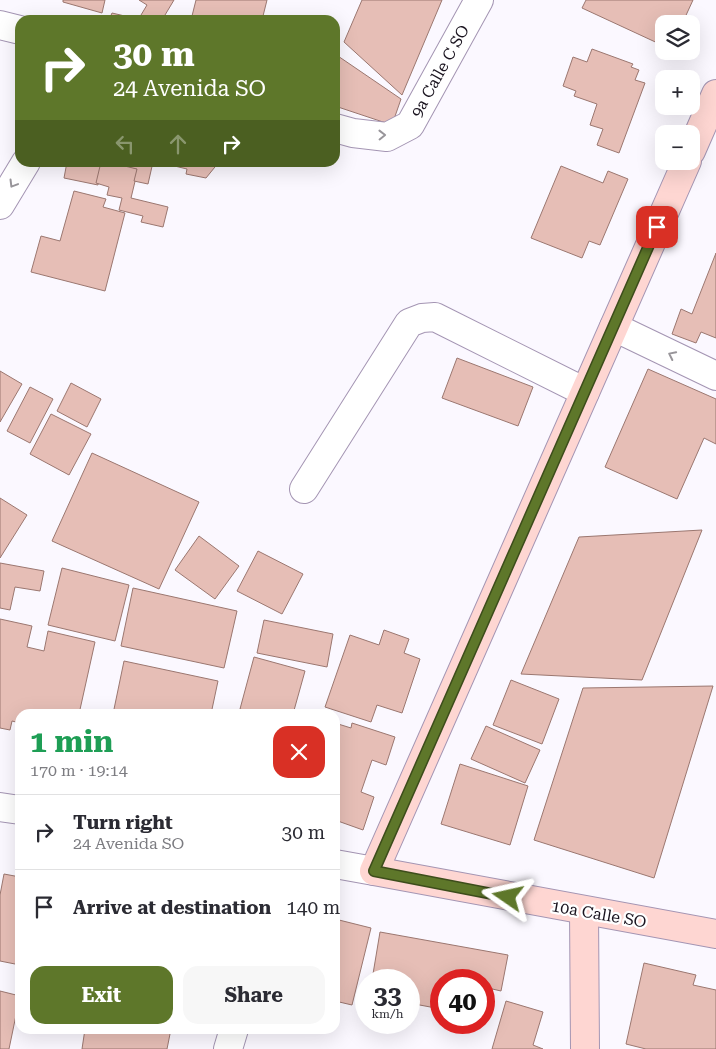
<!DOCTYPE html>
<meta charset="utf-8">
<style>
body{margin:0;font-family:"Roboto Serif",serif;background:#f7f7f7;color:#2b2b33;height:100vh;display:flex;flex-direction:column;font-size:19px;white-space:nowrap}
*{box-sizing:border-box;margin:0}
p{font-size:16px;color:#7c7c81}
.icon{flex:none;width:28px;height:28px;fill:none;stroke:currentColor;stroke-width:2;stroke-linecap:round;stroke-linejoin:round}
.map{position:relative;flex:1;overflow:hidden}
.details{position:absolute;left:15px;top:709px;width:325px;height:325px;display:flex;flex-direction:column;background:#fff;border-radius:15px;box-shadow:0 5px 20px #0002}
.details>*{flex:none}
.hud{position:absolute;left:15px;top:15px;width:325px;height:152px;border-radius:15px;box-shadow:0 5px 20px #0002;background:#5e772a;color:#fff;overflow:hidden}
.fabs{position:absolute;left:655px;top:15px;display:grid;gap:10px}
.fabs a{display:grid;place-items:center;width:45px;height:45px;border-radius:10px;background:#fff;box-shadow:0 5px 20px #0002;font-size:25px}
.speed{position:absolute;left:355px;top:969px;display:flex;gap:10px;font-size:25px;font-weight:700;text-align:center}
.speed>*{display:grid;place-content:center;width:65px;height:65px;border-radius:50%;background:#fff;box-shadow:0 5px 20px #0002;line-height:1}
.speed small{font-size:12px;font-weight:400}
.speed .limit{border:8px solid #d22;background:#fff;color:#111}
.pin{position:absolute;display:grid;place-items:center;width:42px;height:42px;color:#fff;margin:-21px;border-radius:10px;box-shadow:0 2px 8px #0006}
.me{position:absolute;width:55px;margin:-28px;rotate:281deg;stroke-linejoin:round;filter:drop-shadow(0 0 4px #0008)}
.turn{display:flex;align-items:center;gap:18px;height:105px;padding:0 15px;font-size:22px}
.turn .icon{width:65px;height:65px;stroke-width:2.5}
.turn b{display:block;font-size:35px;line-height:42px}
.lanes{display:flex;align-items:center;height:48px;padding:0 15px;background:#0003;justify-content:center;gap:25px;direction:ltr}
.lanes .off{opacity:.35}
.round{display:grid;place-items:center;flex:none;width:52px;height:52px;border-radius:15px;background:#f7f7f7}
.headline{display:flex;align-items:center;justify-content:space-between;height:85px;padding:0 15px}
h1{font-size:30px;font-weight:700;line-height:38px;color:#1e9e55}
.primary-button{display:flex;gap:10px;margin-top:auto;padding:10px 15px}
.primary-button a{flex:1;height:58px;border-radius:15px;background:#5e772a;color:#fff;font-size:20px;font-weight:700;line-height:58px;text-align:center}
.primary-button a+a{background:#f7f7f7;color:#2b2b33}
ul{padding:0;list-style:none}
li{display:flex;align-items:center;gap:15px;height:75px;padding:0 15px;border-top:1px solid #e1e1e2}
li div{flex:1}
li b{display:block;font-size:19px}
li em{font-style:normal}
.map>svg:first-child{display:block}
.building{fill:#e6beb6;stroke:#9b7770}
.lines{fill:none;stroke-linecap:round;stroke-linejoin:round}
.street-casing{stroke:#a495b3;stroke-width:30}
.secondary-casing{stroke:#a495b3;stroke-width:30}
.street{stroke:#fff;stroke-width:28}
.secondary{stroke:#fed6d2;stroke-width:28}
.oneway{stroke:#98959a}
.route-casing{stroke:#3d4d1b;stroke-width:12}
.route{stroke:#5e772a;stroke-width:9}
.labels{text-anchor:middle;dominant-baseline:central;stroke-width:4.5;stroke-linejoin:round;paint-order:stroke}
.street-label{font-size:16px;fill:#1a141f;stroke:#fff}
</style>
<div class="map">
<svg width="716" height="1049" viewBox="0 0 716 1049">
<rect width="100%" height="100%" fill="#fbf8ff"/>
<g class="building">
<path d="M 63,0 L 105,0 L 102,13 L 63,2 Z"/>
<path d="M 139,0 L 174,0 L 162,20 L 138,20 L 147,5 Z"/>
<path d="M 196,0 L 267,0 L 262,20 L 191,20 Z"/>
<path d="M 362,0 L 442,0 L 402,95 L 344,42 Z"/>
<path d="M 586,0 L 693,0 L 682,24 L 664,24 L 664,46 L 582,8 Z"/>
<path d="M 112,13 L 129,17 L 128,20 L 109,20 Z"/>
<path d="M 592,49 L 633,64 L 631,67 L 639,70 L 635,80 L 645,83 L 619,153 L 597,145 L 603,129 L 590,125 L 597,104 L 574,96 L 576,91 L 563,86 L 573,57 L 587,62 Z"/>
<path d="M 335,54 L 401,99 L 392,125 L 335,106 Z"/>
<path d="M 67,162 L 103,162 L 98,185 L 64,178 Z"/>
<path d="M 101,162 L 113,162 L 138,169 L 131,198 L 168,207 L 163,227 L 141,222 L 143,216 L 119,210 L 122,198 L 107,195 L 109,187 L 96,183 Z"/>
<path d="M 108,162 L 153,162 L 148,184 L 134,181 L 137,169 Z"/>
<path d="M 158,162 L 219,162 L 206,178 L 186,174 L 187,169 Z"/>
<path d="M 561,166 L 603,183 L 608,171 L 628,179 L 600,245 L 589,241 L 582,258 L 531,238 Z"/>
<path d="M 74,191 L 106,199 L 103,207 L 125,213 L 105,291 L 31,272 L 41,236 L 60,241 Z"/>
<path d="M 716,253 L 716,338 L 701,332 L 696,343 L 672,334 L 681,309 L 692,314 Z"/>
<path d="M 457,358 L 533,387 L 518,426 L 442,398 Z"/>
<path d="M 648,369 L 716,399 L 716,444 L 704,438 L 677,499 L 605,467 Z"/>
<path d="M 0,371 L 22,384 L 0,422 Z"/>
<path d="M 71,383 L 101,399 L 87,427 L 57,411 Z"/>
<path d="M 30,387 L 53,399 L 30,443 L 7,431 Z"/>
<path d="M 51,414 L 91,434 L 69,475 L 30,454 Z"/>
<path d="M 92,453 L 199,502 L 159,589 L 52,541 Z"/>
<path d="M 0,498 L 27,515 L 0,558 Z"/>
<path d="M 702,530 L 642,680 L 521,674 L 579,537 Z"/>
<path d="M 199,536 L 239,566 L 215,599 L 175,570 Z"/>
<path d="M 258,551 L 303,574 L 282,614 L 237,591 Z"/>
<path d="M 0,563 L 44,571 L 40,591 L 15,587 L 10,610 L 0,608 Z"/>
<path d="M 62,568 L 129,585 L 115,641 L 48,625 Z"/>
<path d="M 133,588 L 237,611 L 224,668 L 121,646 Z"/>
<path d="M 0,619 L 32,626 L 27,647 L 44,651 L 48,631 L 95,642 L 79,714 L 20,714 L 20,723 L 12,721 L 10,730 L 0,728 Z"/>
<path d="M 264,620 L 333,634 L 327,667 L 257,653 Z"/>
<path d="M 384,630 L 409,639 L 404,653 L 420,659 L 402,713 L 377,705 L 371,722 L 325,707 L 350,635 L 379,645 Z"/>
<path d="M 254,657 L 305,671 L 293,714 L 257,714 L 240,709 Z"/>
<path d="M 124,661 L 218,681 L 211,714 L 113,714 Z"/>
<path d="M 511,680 L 559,699 L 542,744 L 493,725 Z"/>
<path d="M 713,686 L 654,878 L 534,840 L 583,688 Z"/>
<path d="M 335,723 L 351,728 L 352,723 L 395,737 L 386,765 L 372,760 L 361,792 L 374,797 L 363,830 L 335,820 Z"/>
<path d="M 486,726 L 540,750 L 525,783 L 471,759 Z"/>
<path d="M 460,764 L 528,786 L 510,845 L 441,824 Z"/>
<path d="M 4,874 L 20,877 L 20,965 L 0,961 L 0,895 Z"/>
<path d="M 335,919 L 371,928 L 352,1005 L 335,1001 Z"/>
<path d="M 380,932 L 508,955 L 501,991 L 488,988 L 484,1015 L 484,980 L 441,980 L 441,1009 L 409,1003 L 409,980 L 372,980 Z"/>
<path d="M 644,963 L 696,975 L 693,985 L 716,990 L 716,1049 L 646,1049 L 626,1044 Z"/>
<path d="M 0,991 L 20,996 L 9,1049 L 0,1049 Z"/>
<path d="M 506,1001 L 543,1012 L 533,1045 L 543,1049 L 492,1049 Z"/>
<path d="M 85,1029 L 171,1029 L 167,1049 L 82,1049 Z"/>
</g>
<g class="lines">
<defs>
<g id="street">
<path d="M 0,25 L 20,30"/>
<path d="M 335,128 L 353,133 L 387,137 L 410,125 L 479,0"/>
<path d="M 0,205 L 26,162"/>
<path d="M 614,327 L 716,376"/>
<path d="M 304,489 L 409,323 L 422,318 L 435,317 L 585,392"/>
<path d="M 0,807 L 20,810"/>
<path d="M 335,864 L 374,871"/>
<path d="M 228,1049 L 234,1029"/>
</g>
<g id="secondary">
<path d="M 691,151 L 716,94"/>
<path d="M 687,161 L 374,871 L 716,934"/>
<path d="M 584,911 L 585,1049"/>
</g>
</defs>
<use href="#street" class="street-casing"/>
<use href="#secondary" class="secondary-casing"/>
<use href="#street" class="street"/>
<use href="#secondary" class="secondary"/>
</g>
<defs><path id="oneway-chevron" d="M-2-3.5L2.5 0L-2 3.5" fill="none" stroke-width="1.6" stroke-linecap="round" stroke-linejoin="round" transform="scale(1.25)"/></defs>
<g class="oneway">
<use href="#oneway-chevron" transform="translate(382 135) rotate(-1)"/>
<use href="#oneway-chevron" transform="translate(13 184) rotate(121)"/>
<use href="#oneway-chevron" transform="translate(672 355) rotate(-154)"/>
</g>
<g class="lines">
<defs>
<path id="route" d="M 508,897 L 374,871 L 657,227"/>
</defs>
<use href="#route" class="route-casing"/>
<use href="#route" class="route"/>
</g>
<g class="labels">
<g class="street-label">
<text transform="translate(440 71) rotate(-61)">9a Calle C SO</text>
<text transform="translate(599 914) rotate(10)">10a Calle SO</text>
</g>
</g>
</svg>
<div class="fabs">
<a><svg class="icon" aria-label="layers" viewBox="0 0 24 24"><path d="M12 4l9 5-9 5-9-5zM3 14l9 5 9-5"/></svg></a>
<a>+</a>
<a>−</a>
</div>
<div class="speed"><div>33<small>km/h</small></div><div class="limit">40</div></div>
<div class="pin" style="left:657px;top:227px;background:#d93025"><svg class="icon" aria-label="arrive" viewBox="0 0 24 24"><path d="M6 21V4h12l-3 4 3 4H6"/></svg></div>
<svg class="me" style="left:508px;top:897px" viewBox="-20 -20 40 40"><path d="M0-17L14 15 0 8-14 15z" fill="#5e772a" stroke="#fff" stroke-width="4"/></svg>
<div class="hud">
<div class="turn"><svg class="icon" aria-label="right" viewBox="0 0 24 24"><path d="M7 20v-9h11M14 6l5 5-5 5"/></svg><div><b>30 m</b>24 Avenida SO</div></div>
<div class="lanes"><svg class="icon off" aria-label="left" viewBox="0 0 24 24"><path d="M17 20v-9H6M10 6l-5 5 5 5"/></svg><svg class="icon off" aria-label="ahead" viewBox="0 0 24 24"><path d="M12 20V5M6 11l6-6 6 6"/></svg><svg class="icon" aria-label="right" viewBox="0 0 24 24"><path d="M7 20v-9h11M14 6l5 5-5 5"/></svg></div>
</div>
<section class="details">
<div class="headline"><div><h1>1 min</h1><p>170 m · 19:14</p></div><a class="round" style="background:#d93025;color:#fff"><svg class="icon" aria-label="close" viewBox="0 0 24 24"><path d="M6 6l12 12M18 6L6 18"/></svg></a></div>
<ul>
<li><svg class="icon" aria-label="right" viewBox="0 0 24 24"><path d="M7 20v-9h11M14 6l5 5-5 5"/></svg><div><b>Turn right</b><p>24 Avenida SO</p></div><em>30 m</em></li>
<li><svg class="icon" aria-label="arrive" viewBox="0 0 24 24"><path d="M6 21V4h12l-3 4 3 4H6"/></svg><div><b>Arrive at destination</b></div><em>140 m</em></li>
</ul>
<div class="primary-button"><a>Exit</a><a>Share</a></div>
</section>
</div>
